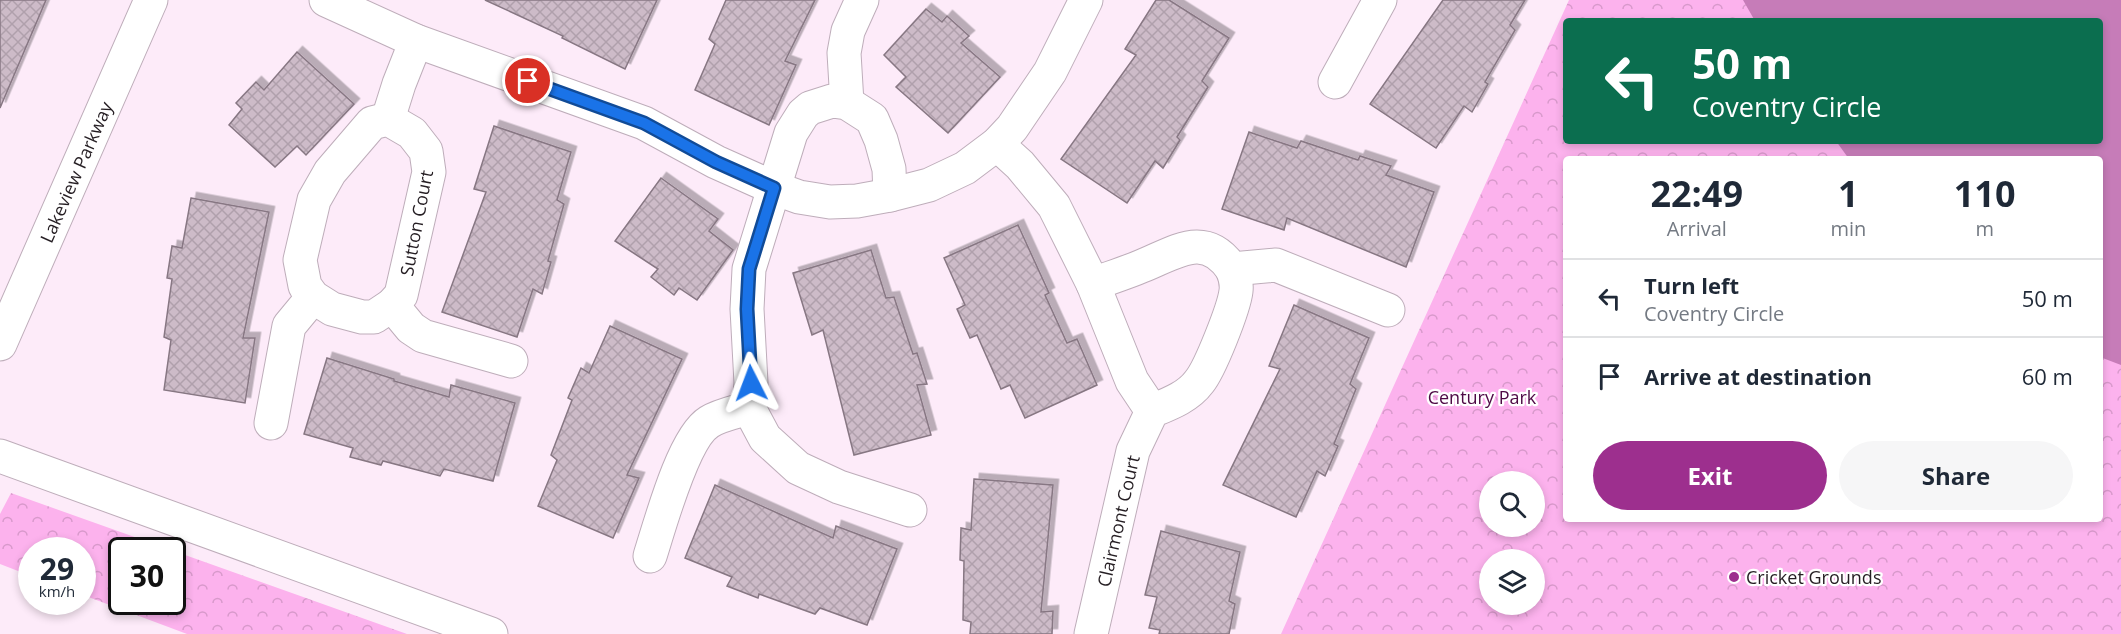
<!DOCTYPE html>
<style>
body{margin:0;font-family:"Open Sans",sans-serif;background:#f6f6f7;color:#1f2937;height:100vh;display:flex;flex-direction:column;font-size:22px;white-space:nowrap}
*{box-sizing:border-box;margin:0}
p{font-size:20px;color:#747a83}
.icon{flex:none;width:33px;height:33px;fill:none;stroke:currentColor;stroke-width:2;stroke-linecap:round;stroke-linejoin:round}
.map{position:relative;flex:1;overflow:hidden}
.sheet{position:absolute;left:1563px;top:156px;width:540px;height:366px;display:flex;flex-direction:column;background:#fff;border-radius:6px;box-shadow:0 3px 9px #0003}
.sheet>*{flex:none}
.hud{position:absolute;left:1563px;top:18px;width:540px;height:126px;border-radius:6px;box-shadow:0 3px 9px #0003;background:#0b6e4f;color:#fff;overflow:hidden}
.tools{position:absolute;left:1479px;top:471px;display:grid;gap:12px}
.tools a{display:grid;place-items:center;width:66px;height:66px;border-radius:50%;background:#fff;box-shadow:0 3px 9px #0003;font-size:30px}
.speed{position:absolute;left:18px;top:537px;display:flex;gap:12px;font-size:30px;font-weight:700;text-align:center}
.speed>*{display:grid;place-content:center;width:78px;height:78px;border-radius:50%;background:#fff;box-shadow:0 3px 9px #0003;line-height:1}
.speed small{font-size:15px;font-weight:400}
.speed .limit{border:3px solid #111;border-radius:9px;background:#fff;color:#111}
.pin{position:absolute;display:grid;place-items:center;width:51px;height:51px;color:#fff;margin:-26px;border:3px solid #fff;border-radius:50%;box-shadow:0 2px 6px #0007}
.me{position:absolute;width:66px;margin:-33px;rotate:357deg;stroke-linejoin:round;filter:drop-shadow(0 0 4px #0008)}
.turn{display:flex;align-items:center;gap:21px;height:126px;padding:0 30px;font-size:27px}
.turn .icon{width:78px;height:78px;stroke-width:2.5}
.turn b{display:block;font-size:42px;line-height:51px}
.eta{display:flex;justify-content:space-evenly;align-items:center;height:102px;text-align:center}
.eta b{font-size:36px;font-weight:700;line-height:42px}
.primary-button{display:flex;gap:12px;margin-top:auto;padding:12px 30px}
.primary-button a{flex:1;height:69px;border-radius:36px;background:#9d2f8e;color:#fff;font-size:24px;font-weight:700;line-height:69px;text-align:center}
.primary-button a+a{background:#f6f6f7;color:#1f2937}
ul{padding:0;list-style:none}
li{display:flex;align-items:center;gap:18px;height:78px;padding:0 30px;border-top:2px solid #e0e1e3}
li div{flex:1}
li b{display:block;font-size:22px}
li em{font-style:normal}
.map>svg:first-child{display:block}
.forest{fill:url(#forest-crowns);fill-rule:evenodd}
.water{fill:#c67cb8}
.building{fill:url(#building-cross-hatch);stroke:#877783;stroke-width:1.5;filter:url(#shadow)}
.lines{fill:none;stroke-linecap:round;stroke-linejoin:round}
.minor-casing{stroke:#beadba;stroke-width:35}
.tertiary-casing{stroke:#beadba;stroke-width:35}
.minor{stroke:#fff;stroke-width:33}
.tertiary{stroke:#fff;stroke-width:33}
.route-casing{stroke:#114b97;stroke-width:15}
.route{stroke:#1a73e8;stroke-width:10}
.poi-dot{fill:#9d2f8e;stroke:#fff;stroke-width:2}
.labels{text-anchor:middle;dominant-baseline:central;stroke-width:4.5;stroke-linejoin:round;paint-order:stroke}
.street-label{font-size:18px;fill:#251e23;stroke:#fff}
.park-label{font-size:18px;fill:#4e0945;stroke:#fff}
.poi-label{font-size:18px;fill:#251e23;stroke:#fff;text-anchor:start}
</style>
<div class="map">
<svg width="2121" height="634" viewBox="0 0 2121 634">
<defs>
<pattern id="forest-crowns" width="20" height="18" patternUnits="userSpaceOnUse" patternTransform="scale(1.5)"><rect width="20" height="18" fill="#fcb2ed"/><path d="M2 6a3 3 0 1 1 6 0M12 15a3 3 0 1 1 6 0" fill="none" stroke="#d899cb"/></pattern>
<pattern id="building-cross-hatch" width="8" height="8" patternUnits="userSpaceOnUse" patternTransform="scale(1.5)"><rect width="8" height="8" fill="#cdbbc8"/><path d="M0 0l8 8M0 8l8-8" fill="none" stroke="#b0a0ac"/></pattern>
<filter id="shadow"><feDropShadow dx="5.5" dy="-5.5" stdDeviation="0" flood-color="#0004"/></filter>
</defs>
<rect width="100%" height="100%" fill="#fdebf9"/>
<g class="forest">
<path d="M 1569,0 L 2121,0 L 2121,634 L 1281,634 ZM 1566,21 L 2100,21 L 2100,141 L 1566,141 ZM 1566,159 L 2100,159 L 2100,519 L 1566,519 ZM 1490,482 L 1534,482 L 1534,526 L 1490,526 ZM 1490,560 L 1534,560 L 1534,604 L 1490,604 Z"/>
<path d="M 11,493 L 407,634 L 187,634 L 83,595 L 82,550 L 32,550 L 31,576 L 0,564 L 0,514 ZM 122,550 L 172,550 L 172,602 L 122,602 Z"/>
</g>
<path class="water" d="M 1743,0 L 2121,0 L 2121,365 L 2100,357 L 2100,159 L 1849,159 L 1836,141 L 2100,141 L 2100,21 L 1755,21 Z"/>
<g class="building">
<path d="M 0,0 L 46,0 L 0,108 Z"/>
<path d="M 485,0 L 657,0 L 625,69 L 562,38 L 563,36 Z"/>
<path d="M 726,0 L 815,0 L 785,61 L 796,65 L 769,125 L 695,90 L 715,44 L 709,39 Z"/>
<path d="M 1156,0 L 1169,0 L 1229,38 L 1202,81 L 1208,87 L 1177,137 L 1180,140 L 1163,168 L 1155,161 L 1127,203 L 1061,159 L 1136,55 L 1125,49 Z"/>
<path d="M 1443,0 L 1525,0 L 1510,25 L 1515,30 L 1485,82 L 1488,84 L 1472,112 L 1464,106 L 1436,148 L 1370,104 Z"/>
<path d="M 926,9 L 942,22 L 947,16 L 969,36 L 961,43 L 1000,77 L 948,133 L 896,87 L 906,77 L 884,55 Z"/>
<path d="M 297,52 L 354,104 L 306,155 L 297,146 L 275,167 L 229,125 L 242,109 L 236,103 L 256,82 L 264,90 Z"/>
<path d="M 494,126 L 571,152 L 557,200 L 564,204 L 548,261 L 551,262 L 542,294 L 533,289 L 517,337 L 442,312 L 486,192 L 474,189 Z"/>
<path d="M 1249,132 L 1297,148 L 1301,141 L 1358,160 L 1360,156 L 1391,166 L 1386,175 L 1434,192 L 1406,267 L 1287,218 L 1284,230 L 1222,209 Z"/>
<path d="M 661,178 L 718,219 L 709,231 L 733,250 L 697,300 L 679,288 L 674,295 L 651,277 L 658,269 L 615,241 Z"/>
<path d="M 191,198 L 269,212 L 243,338 L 255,338 L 245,403 L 164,390 L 171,340 L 164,337 L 172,279 L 167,278 L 172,246 L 182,248 Z"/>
<path d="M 1018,225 L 1049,293 L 1045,295 L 1067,343 L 1077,339 L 1097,385 L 1025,418 L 1010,385 L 1001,389 L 977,335 L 970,338 L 957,309 L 965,305 L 944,258 Z"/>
<path d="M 871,250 L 886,298 L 894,297 L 913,354 L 917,353 L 927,384 L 917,385 L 931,435 L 854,455 L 823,330 L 812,335 L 793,273 Z"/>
<path d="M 1294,305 L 1369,338 L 1350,384 L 1356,389 L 1334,444 L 1338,446 L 1325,476 L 1317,471 L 1296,517 L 1223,485 L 1280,369 L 1269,366 Z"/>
<path d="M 610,326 L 682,359 L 627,475 L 639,478 L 613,538 L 538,506 L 557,460 L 551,455 L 572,400 L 568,398 L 581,368 L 589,373 Z"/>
<path d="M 327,358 L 394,379 L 394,381 L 449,397 L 451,385 L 515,403 L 493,481 L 444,469 L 440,476 L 383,461 L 381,465 L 350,457 L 353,448 L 304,434 Z"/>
<path d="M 974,479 L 1053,485 L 1041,612 L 1053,611 L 1052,634 L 970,634 L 971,622 L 963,620 L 964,561 L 960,560 L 961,528 L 971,530 Z"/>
<path d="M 715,485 L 833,538 L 836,526 L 897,549 L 867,625 L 820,608 L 815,614 L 759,594 L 758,598 L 727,586 L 732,577 L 685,558 Z"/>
<path d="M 1161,531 L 1240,552 L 1229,601 L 1235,604 L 1229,634 L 1159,634 L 1160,630 L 1149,628 L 1157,597 L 1145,595 Z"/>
</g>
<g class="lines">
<defs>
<g id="minor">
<path d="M 326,0 L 416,41 L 644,123 L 716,162 L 774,188 L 799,197 L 830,202 L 857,201 L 890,195 L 929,185 L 965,168 L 997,144 L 1012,128 L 1050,72 L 1086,0"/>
<path d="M 1335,82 L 1380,0"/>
<path d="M 847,103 L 844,53 L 848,31 L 862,0"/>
<path d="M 388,119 L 412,133 L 426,151 L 429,172 L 401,295 L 392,305 L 374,317 L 362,317 L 332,309 L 313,297 L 305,286 L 300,260 L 314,200 L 330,172 L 372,123 Z"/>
<path d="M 388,119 L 399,84 L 416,41"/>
<path d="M 997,144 L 1020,165 L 1054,206 L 1093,284 L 1132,381 L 1152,411"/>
<path d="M 1093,284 C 1109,278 1126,273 1142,266 C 1175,253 1205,229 1232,269 L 1276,265 L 1388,310"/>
<path d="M 392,305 L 411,328 L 423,336 L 511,361"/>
<path d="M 749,408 L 751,383 L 747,309 L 749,269 L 791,133 L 803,114 L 810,108 L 832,101 L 847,103 L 872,119 L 881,140 L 889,169 L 890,195"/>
<path d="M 271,423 L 289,326 L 313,297"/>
<path d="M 0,456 L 491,634"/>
<path d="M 650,556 C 660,525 683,438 709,422 C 720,415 736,412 749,408 L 765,438 L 798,468 L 839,487 L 910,510"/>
<path d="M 1091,634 L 1133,451 L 1152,411 C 1169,404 1188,397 1199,382 C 1210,369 1234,308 1236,291 C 1237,283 1235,276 1232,269"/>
</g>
<path id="tertiary" d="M 0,344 L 151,0"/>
</defs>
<use href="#minor" class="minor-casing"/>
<use href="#tertiary" class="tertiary-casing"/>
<use href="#minor" class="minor"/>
<use href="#tertiary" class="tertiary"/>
</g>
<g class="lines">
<defs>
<path id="route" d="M 528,81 L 644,123 L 716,162 L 774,188 L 749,269 L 747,309 L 751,383"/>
</defs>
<use href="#route" class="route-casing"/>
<use href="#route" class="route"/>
</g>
<circle class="poi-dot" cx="1734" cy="577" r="6"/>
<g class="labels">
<g class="street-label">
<text transform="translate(76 172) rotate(-66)">Lakeview Parkway</text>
<text transform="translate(416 223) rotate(-79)">Sutton Court</text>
<text transform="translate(1118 521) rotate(-77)">Clairmont Court</text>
</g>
<g class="park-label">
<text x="1482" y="397">Century Park</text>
</g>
<g class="poi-label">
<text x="1746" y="577">Cricket Grounds</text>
</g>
</g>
</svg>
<div class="tools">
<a><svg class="icon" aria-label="search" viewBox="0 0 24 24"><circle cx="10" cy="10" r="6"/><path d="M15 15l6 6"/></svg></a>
<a><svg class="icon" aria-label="layers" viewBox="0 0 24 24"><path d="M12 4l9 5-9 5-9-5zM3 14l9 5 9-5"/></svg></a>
</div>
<div class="speed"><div>29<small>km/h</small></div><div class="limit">30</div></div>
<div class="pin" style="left:528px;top:81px;background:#d93025"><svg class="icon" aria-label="arrive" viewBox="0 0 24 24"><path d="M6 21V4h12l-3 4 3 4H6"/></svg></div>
<svg class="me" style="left:751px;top:383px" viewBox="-20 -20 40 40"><path d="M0-17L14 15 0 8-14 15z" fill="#1a73e8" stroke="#fff" stroke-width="4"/></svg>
<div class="hud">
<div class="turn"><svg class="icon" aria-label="left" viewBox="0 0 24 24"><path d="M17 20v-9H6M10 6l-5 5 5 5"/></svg><div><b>50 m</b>Coventry Circle</div></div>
</div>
<section class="sheet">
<div class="eta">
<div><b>22:49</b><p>Arrival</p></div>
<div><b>1</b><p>min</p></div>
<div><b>110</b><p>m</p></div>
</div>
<ul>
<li><svg class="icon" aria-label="left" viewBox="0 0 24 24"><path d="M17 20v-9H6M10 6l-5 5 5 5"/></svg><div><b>Turn left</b><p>Coventry Circle</p></div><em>50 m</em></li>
<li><svg class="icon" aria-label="arrive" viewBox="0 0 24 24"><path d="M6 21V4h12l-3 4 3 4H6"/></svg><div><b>Arrive at destination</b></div><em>60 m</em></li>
</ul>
<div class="primary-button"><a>Exit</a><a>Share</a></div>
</section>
</div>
